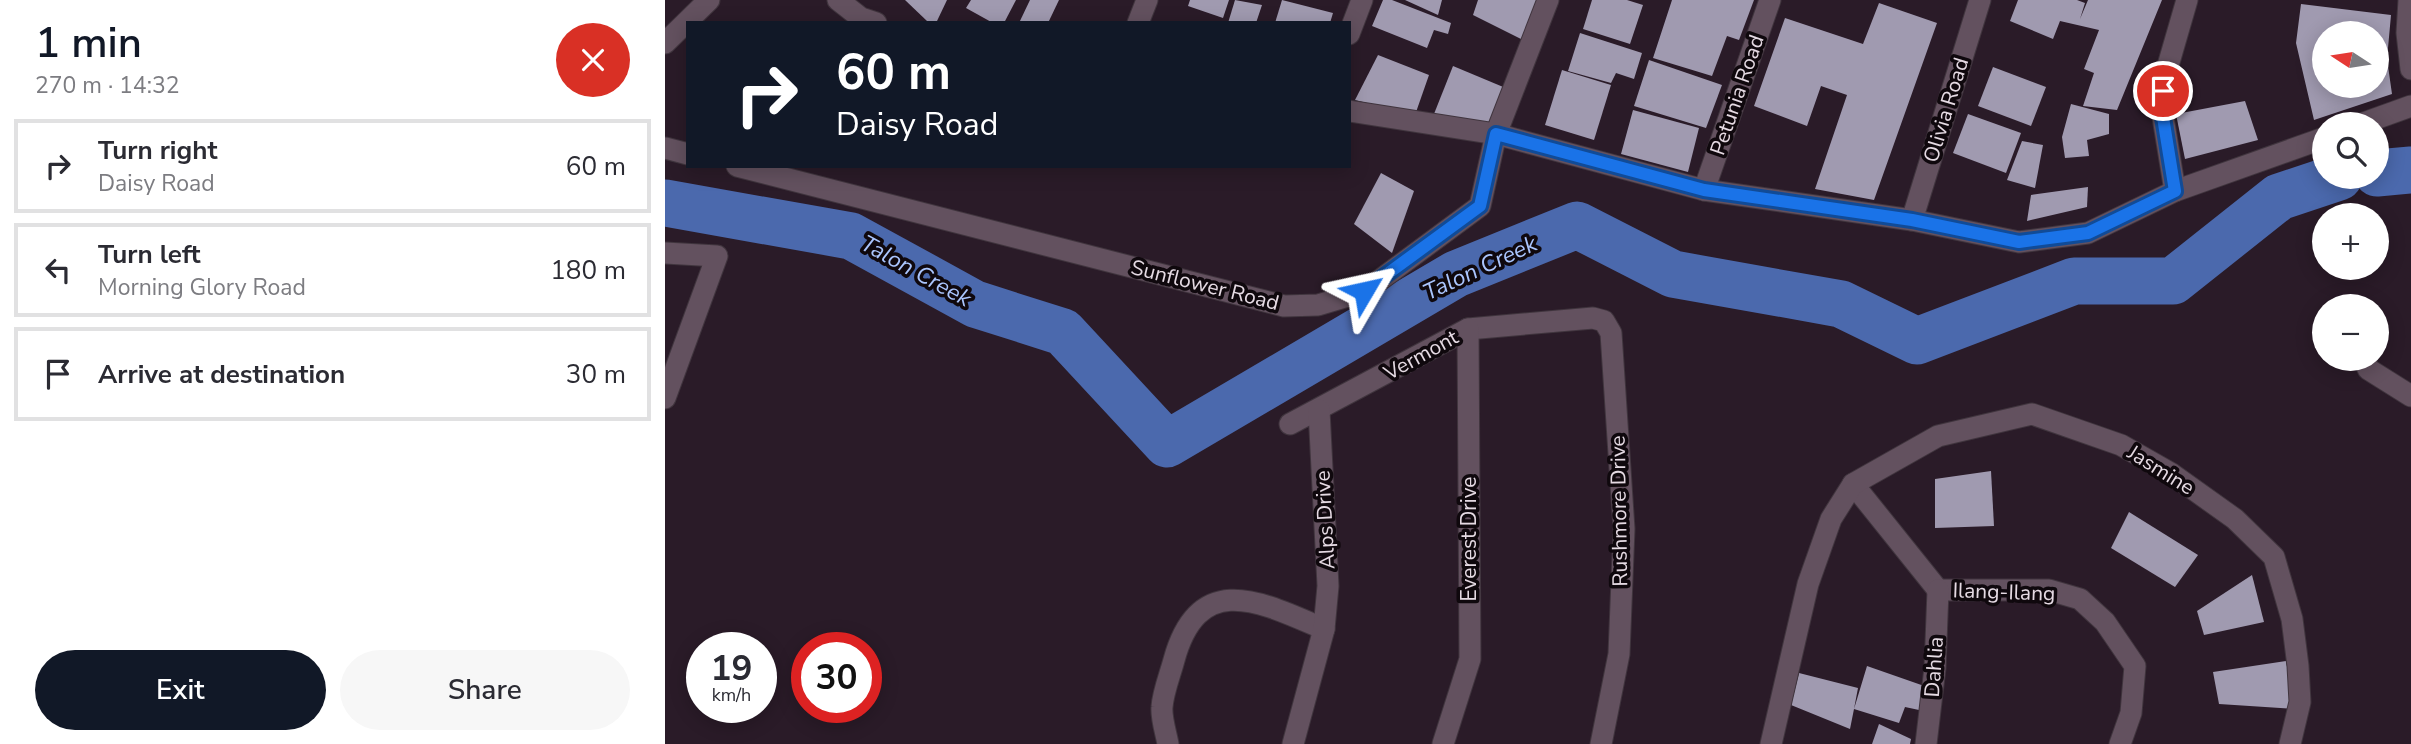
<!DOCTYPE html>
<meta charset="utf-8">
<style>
body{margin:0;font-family:"Nunito Sans",sans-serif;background:#f7f7f7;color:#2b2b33;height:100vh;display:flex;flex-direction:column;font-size:26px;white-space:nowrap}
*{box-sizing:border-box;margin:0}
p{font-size:23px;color:#7c7c81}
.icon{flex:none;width:38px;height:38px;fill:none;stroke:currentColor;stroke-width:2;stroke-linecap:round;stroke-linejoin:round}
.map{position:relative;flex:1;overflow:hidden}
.sheet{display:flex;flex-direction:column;background:#fff;width:665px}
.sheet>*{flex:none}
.guide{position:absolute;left:21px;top:21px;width:665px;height:147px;border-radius:0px;box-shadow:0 4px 18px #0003;background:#111827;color:#fff;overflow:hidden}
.needle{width:46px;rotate:282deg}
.tools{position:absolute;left:1647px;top:21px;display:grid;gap:14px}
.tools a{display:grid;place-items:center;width:77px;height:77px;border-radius:50%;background:#fff;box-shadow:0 4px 18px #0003;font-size:35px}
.speed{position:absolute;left:21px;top:632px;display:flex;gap:14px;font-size:35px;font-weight:700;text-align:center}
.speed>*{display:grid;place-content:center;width:91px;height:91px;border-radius:50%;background:#fff;box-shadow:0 4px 18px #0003;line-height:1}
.speed small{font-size:18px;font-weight:400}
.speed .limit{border:10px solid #d22;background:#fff;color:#111}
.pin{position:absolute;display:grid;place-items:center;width:60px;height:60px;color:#fff;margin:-30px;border:4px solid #fff;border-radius:50%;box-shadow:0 2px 7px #0007}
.me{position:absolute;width:77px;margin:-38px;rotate:54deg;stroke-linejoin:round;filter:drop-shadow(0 0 5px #0008)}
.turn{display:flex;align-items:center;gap:24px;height:147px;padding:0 35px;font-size:32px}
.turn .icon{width:91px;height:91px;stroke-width:2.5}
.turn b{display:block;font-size:49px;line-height:60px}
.round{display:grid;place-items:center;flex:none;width:74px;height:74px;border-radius:37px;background:#f7f7f7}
.head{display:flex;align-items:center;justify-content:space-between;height:119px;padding:0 35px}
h1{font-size:42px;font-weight:600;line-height:52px;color:#111827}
.button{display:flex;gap:14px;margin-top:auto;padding:14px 35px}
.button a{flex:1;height:80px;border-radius:42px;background:#111827;color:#fff;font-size:28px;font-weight:600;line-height:80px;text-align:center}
.button a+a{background:#f7f7f7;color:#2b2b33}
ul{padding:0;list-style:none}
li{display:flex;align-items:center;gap:21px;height:94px;margin:0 14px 10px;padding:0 21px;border:4px solid #e1e1e2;border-radius:0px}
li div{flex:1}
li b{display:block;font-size:26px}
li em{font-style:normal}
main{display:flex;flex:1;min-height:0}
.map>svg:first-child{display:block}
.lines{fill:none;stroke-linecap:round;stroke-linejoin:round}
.river{stroke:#4b69ad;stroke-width:47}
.building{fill:#a09ab0;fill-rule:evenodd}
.street-casing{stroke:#40353e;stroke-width:23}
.street{stroke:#63515f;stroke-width:21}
.route-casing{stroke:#114b97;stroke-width:18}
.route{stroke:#1a73e8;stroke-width:12}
.labels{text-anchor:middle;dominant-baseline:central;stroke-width:7;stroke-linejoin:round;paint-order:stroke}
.street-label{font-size:21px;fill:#e5dae3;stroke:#0f080d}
.water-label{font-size:23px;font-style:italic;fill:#aac5fd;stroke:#0f080d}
</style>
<main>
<section class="sheet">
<div class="head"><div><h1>1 min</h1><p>270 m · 14:32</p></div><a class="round" style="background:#d93025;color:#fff"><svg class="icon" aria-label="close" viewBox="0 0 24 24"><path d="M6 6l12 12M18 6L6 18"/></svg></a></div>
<ul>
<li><svg class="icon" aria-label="right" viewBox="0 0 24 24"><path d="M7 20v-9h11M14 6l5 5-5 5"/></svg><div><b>Turn right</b><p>Daisy Road</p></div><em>60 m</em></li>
<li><svg class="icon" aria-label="left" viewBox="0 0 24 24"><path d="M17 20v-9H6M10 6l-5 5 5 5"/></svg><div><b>Turn left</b><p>Morning Glory Road</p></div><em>180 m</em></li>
<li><svg class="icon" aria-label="arrive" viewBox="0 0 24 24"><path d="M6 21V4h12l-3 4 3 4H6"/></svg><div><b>Arrive at destination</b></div><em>30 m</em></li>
</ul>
<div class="button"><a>Exit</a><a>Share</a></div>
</section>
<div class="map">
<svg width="1746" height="744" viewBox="0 0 1746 744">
<rect width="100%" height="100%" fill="#2a1b28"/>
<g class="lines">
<g class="river">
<path d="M 1712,173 L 1746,170"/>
<path d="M 0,203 L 186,236 L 310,304 L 398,332 L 502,444 L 791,274 L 912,225 L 1008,274 L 1176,304 L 1252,341 L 1409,281 L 1508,281 L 1614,197 L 1674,177"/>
</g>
</g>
<g class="building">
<path d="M 240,0 L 282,0 L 272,21 L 262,21 Z"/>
<path d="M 306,0 L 351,0 L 339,23 L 328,23 L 301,8 Z"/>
<path d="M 365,0 L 394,0 L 383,23 L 354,23 Z"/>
<path d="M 525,0 L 564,0 L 558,18 L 523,6 Z"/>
<path d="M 570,0 L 597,5 L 591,23 L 563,23 Z"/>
<path d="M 617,0 L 668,13 L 665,23 L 610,23 Z"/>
<path d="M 718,0 L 727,0 L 786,23 L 783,34 L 769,30 L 762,48 L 707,26 Z"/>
<path d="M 740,0 L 777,0 L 773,15 Z"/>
<path d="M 813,0 L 876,0 L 858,40 L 808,15 Z"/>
<path d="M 927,0 L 962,0 L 978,5 L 965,44 L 918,29 Z"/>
<path d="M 1007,0 L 1089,0 L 1074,40 L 1062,36 L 1047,76 L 988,58 Z"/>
<path d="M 1353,0 L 1412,0 L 1420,3 L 1415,19 L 1423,0 L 1497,0 L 1452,110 L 1418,106 L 1429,73 L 1419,69 L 1434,30 L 1395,21 L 1388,39 L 1345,21 Z"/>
<path d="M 1214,3 L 1272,23 L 1209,200 L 1150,189 L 1182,95 L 1156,86 L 1142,126 L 1089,106 L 1120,18 L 1198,44 Z"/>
<path d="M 1636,4 L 1726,15 L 1722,59 L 1727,94 L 1649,120 L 1631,43 ZM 1659,33 L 1712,33 L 1712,86 L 1659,86 Z"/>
<path d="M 915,33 L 977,53 L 969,79 L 951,73 L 946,83 L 903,71 Z"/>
<path d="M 713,55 L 764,75 L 750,115 L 690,100 Z"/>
<path d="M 984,60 L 1057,85 L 1041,128 L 969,106 Z"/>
<path d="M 788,66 L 843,89 L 829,127 L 767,119 Z"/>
<path d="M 1328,67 L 1381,87 L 1366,126 L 1313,106 Z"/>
<path d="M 897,70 L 946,85 L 929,140 L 880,125 Z"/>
<path d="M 1580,101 L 1593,140 L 1520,159 L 1511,114 Z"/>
<path d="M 1406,104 L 1444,114 L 1444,134 L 1422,140 L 1424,156 L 1400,158 L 1397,137 Z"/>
<path d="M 968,110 L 1034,128 L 1023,172 L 956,154 Z"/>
<path d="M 1303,114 L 1356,133 L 1341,173 L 1288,153 Z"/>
<path d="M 1357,141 L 1378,145 L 1370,188 L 1342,180 Z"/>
<path d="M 716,173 L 749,191 L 727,253 L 689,224 Z"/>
<path d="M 1423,187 L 1422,207 L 1362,221 L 1366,195 Z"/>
<path d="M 1326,471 L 1329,526 L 1270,528 L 1270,479 Z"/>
<path d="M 1464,512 L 1533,555 L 1510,587 L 1446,548 Z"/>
<path d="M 1587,575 L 1599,622 L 1539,635 L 1532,611 Z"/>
<path d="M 1621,661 L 1630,709 L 1554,704 L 1548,672 Z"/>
<path d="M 1202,666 L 1265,688 L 1254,710 L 1240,707 L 1234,723 L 1189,709 L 1185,729 L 1126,705 L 1134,673 L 1193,688 L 1189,709 Z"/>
<path d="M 1214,724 L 1246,739 L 1245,744 L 1207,744 Z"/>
</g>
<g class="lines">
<defs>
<g id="street">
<path d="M 173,0 L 196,18 L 211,23"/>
<path d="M 1744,0 L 1742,33 L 1746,69"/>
<path d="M 473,23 L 482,0"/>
<path d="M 684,34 L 697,0"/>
<path d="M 0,43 L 44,0"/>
<path d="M 684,111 L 831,134 L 1039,190 L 1247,220 L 1354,242 L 1423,233 L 1510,191 L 1659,138"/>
<path d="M 1696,124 L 1746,106"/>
<path d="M 0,148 L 23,154"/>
<path d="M 72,166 L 619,306 L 653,305 L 700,291 L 815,206 L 831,134 L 883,0"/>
<path d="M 1039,190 L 1105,0"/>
<path d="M 1510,191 L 1496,105 L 1500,76 L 1522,0"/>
<path d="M 1247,220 L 1315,0"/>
<path d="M 0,253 L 52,256 L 0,398"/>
<path d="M 1700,359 L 1703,369 L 1746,396"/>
<path d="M 625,424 L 803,329 L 928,318 L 939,321 L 946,333 L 959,529 L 954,654 L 936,744"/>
<path d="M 1188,484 L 1273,590"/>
<path d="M 1273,590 L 1384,590 L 1415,599 L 1440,622 L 1470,666 L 1466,713 L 1455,744"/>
<path d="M 503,744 C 501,733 496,718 497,707 C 498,692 505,675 509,660 C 534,569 596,602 659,629"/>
<path d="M 628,744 L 659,629 L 663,586 L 654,410"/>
<path d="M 778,744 L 805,659 L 803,329"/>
<path d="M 1106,744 L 1143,584 L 1166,519 L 1188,484 L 1273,436 L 1367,414 L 1456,445 L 1507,474 L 1570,519 L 1609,557 L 1627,619 L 1633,666 L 1635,702 L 1625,744"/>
<path d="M 1261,744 L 1270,668 L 1273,590"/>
</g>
</defs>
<use href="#street" class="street-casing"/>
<use href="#street" class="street"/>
</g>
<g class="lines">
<defs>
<path id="route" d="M 699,291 L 815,206 L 831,134 L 1039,190 L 1247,220 L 1354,242 L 1423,233 L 1510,191 L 1496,105 L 1498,91"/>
</defs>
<use href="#route" class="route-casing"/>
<use href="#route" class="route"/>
</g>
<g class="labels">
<g class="street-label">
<text transform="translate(1072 95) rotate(-71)">Petunia Road</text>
<text transform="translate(1281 110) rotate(-73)">Olivia Road</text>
<text transform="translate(540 285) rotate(14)">Sunflower Road</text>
<text transform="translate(756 355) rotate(-29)">Vermont</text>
<text transform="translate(1496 470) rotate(32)">Jasmine</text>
<text transform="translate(954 511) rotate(-91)">Rushmore Drive</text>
<text transform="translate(660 520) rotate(-93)">Alps Drive</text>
<text transform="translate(804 539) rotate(-90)">Everest Drive</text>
<text transform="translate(1339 592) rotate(2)">Ilang-Ilang</text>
<text transform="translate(1269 667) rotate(-86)">Dahlia</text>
</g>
<g class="water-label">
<text transform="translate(815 268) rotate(-25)">Talon Creek</text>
<text transform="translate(251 271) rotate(29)">Talon Creek</text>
</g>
</g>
</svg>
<div class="tools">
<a><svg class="needle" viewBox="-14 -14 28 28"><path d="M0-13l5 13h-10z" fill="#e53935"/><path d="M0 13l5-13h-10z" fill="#7c7c81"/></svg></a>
<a><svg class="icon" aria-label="search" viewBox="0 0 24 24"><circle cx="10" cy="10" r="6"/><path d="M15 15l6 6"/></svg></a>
<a>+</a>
<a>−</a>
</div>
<div class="speed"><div>19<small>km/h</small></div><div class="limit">30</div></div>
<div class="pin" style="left:1498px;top:91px;background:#d93025"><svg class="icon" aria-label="arrive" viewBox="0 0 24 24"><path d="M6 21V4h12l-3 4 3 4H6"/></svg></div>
<svg class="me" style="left:699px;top:291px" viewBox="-20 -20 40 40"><path d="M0-17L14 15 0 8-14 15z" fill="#1a73e8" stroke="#fff" stroke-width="4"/></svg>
<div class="guide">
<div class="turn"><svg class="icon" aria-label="right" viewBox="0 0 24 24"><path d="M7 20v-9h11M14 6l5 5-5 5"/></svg><div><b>60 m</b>Daisy Road</div></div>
</div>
</div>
</main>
